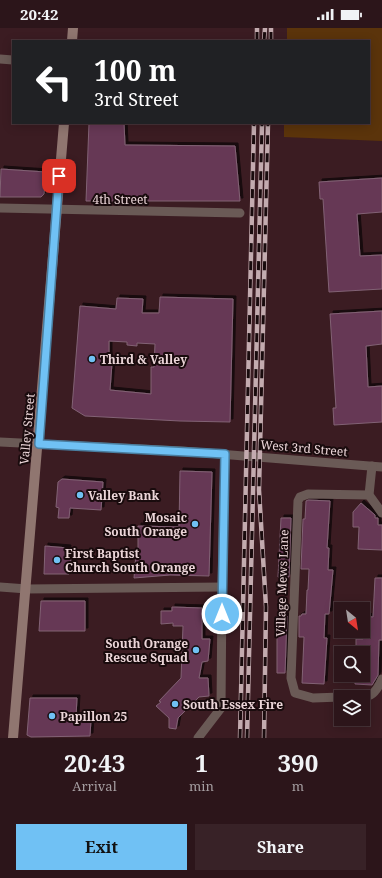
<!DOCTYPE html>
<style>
body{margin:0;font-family:"Noto Serif",serif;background:#382227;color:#f1f3f6;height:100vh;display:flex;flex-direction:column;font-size:15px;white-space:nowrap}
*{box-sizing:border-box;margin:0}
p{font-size:13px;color:#a69fa2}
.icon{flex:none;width:22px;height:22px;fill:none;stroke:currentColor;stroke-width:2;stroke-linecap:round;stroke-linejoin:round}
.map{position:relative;height:710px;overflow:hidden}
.sheet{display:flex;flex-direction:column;background:#2c151a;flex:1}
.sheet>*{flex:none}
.guide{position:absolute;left:12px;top:12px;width:358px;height:84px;border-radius:0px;box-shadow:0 2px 10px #0003,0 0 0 1px #483439;background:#202124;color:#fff;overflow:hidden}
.needle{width:26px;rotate:150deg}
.buttons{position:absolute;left:334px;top:574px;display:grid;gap:8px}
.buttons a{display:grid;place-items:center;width:36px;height:36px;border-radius:0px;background:#2c151a;box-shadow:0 2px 10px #0003,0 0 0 1px #483439;font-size:20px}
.pin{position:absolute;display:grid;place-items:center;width:34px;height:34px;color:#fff;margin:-17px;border-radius:8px;box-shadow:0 2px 6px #0006}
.me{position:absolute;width:44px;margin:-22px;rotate:0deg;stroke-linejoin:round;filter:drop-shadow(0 0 3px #0008)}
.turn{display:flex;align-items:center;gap:14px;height:84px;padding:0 16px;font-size:18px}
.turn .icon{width:52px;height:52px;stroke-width:2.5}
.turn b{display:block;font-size:28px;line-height:34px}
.eta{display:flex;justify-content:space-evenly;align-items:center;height:68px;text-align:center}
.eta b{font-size:24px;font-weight:700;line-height:28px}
.button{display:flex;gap:8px;margin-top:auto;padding:8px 16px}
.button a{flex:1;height:46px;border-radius:0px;background:#70c1f4;color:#111;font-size:16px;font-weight:700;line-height:46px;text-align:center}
.button a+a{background:#382227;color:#f1f3f6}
.status{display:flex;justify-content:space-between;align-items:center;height:28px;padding:0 20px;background:#2c151a;direction:ltr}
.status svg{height:11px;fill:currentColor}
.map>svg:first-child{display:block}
.green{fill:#5b340b}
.building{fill:#663855;stroke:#826275;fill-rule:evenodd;filter:url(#shadow)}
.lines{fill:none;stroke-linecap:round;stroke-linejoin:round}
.street{stroke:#6a5a56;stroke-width:9}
.secondary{stroke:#907670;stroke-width:10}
.rail-casing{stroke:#c3abaf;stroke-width:4.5}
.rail{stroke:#190b0d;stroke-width:3;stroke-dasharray:9;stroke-linecap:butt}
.route-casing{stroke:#497d9f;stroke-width:10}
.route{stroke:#70c1f4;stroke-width:7}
.poi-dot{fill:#70c1f4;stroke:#190b0d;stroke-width:1.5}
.labels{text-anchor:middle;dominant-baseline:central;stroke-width:4;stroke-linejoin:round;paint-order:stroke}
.street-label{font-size:12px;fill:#ebd5d8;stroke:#190b0d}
.poi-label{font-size:12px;font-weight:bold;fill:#ebd5d8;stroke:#190b0d;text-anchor:start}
</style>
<div class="status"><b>20:42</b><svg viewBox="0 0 49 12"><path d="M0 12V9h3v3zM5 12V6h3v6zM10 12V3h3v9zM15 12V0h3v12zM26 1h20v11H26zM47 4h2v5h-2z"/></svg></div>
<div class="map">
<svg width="382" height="710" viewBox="0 0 382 710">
<defs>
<filter id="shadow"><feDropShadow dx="3" dy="-3" stdDeviation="0" flood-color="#0009"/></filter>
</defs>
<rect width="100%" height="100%" fill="#3b1c22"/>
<path class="green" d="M 287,0 L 382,0 L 382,113 L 284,109 L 284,95 L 369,95 L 369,13 L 287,13 Z"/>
<g class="building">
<path d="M 89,95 L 124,95 L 125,117 L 235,118 L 240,173 L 86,173 Z"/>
<path d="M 1,141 L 46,144 L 44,166 L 41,169 L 0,169 Z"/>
<path d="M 382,150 L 382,184 L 357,186 L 360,228 L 382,227 L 382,261 L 329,264 L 323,171 L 320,171 L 319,154 Z"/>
<path d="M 160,269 L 233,271 L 230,394 L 180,393 L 85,388 L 72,380 L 80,278 L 116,281 L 117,270 L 143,271 L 142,285 L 159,285 ZM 109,313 L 127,314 L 127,317 L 137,318 L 137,315 L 155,316 L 154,339 L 151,339 L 151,366 L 110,362 L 112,335 L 109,335 Z"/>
<path d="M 382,283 L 382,316 L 366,318 L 368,359 L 382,358 L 382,394 L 334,397 L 333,380 L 336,380 L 330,286 Z"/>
<path d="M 180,443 L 212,444 L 209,548 L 170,547 L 134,550 L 136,525 L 138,525 L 138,498 L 179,499 Z"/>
<path d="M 62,451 L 103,454 L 101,482 L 70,480 L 69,490 L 58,490 L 59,480 L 56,479 L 58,454 Z"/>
<path d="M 308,472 L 330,473 L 327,520 L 329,520 L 328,542 L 333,542 L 329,586 L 325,586 L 324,610 L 327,610 L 324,656 L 302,655 L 304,609 L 299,609 L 299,588 L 301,588 L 302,586 L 306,586 L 307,562 L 308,562 L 309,541 L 301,541 L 303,491 L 305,491 L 306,473 Z"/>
<path d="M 361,475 L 375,487 L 375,490 L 378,490 L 378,497 L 382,497 L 382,522 L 358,521 L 359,499 L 353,499 L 353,484 Z"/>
<path d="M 281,490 L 291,490 L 289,549 L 278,549 Z"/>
<path d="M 45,518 L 68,520 L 67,530 L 71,530 L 69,546 L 44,546 Z"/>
<path d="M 375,550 L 382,550 L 382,612 L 379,612 L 378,647 L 372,657 L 355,656 L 355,647 L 363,647 L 363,625 L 356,625 L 356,611 L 363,611 L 364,588 L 373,589 Z"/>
<path d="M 41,573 L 85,573 L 85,603 L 39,603 Z"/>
<path d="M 172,579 L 202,580 L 202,611 L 210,611 L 208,633 L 202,634 L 199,650 L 208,650 L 209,668 L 199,669 L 178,690 L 176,701 L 169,700 L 169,690 L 156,678 L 161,674 L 159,673 L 181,650 L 183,598 L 173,598 L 173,595 L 161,596 L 161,583 L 172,583 Z"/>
<path d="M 277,588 L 287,588 L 285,645 L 277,645 Z"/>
<path d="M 30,670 L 77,670 L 76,688 L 90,688 L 91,691 L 90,708 L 31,709 L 27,707 Z"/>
</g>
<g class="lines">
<g class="street">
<path d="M 0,31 L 13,32"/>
<path d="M 0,180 L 240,185"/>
<path d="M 0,414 L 182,423 L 382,439"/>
<path d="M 372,438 L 369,467 L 382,485"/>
<path d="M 0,559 L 27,561 L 222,559"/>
<path d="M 341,669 L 313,670 L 295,665 L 291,650 L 298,473 L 300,469 L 308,466 L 369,467"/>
<path d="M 347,669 C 367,669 373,672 382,651"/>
<path d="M 198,710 L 221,680 L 222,559 L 225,426"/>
</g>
<g class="secondary">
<path d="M 72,13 L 73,0"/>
<path d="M 13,710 L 64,95"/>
</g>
<defs>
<g id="rail">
<path d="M 257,13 L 257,0"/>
<path d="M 264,13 L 265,0"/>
<path d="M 271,13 L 271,0"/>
<path d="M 240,710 L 254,95"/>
<path d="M 247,710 L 262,95"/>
<path d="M 264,710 L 266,579 L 259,462 L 268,95"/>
</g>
</defs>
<use href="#rail" class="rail-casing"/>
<use href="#rail" class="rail"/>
</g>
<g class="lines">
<defs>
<path id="route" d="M 59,148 L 39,416 L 225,426 L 222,586"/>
</defs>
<use href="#route" class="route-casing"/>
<use href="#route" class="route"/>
</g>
<g class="poi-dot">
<circle cx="92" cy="331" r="4"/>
<circle cx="80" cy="467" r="4"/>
<circle cx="195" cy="496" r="4"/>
<circle cx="57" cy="532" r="4"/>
<circle cx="196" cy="622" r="4"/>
<circle cx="175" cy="676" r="4"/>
<circle cx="52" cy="688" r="4"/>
</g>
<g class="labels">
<g class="street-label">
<text x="120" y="171">4th Street</text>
<text transform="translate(27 401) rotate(-85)">Valley Street</text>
<text transform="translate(304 420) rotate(5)">West 3rd Street</text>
<text transform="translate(282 555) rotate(-88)">Village Mews Lane</text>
</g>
<g class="poi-label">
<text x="100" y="331">Third &amp; Valley</text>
<text x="88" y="467">Valley Bank</text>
<text x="187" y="489" text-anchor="end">Mosaic<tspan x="187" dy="14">South Orange</tspan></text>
<text x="65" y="525">First Baptist<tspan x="65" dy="14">Church South Orange</tspan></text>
<text x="188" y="615" text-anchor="end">South Orange<tspan x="188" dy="14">Rescue Squad</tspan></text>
<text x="183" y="676">South Essex Fire</text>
<text x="60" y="688">Papillon 25</text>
</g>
</g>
</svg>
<div class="buttons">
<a><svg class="needle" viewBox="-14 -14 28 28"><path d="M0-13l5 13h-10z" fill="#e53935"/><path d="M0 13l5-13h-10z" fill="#a69fa2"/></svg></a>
<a><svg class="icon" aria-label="search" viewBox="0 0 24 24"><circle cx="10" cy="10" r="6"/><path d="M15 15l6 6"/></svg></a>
<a><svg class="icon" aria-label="layers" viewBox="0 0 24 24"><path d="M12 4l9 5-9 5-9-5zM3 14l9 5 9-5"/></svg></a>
</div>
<div class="pin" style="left:59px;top:148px;background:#d93025"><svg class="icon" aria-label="arrive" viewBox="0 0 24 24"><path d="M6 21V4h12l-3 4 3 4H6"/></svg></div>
<svg class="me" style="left:222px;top:586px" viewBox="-20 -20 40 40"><circle r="17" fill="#70c1f4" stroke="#fff" stroke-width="3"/><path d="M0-11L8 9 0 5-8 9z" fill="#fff"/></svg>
<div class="guide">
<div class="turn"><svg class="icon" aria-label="left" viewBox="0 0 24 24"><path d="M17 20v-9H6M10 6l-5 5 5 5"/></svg><div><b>100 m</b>3rd Street</div></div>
</div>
</div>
<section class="sheet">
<div class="eta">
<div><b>20:43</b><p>Arrival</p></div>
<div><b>1</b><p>min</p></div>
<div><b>390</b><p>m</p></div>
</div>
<div class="button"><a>Exit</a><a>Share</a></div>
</section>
